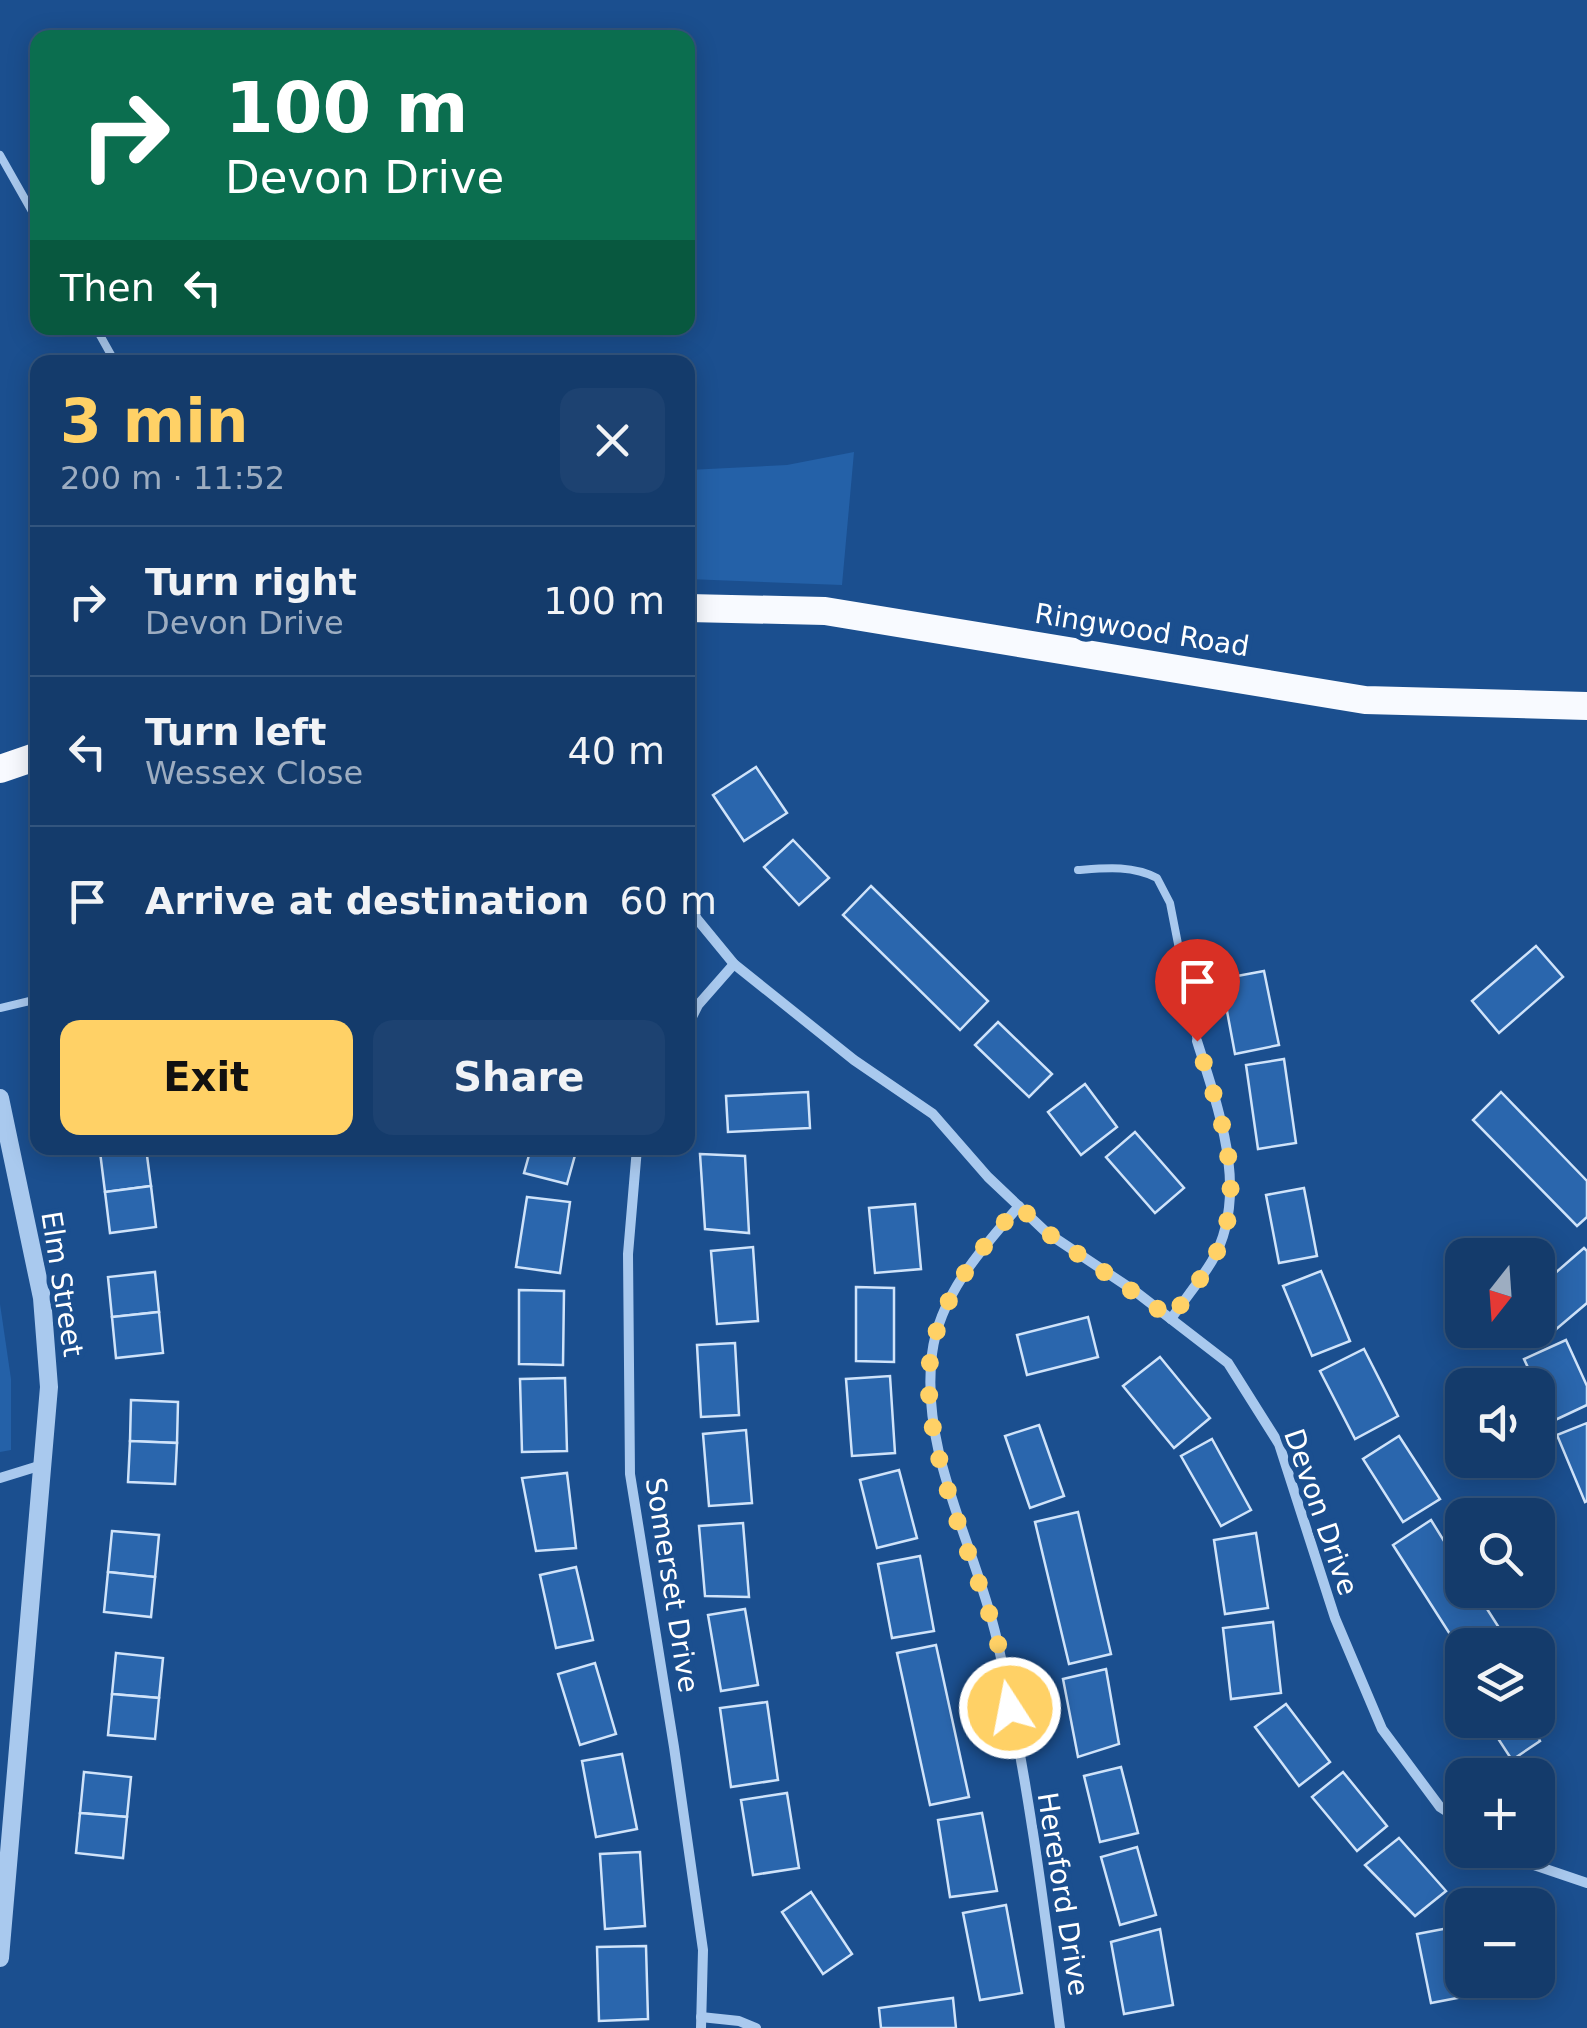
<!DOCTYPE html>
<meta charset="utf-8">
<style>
body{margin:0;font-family:"DejaVu Sans",sans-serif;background:#1d4271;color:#f1f3f6;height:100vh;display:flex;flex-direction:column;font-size:38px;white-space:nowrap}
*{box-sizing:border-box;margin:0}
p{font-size:32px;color:#9dadc1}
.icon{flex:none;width:55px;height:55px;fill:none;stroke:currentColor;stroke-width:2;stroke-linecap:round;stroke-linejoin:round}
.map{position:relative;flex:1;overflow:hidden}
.details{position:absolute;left:30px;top:355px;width:665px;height:800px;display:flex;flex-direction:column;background:#143b6b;border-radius:20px;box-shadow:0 5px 25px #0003,0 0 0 2px #33557e}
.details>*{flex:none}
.hud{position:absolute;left:30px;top:30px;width:665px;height:305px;border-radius:20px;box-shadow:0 5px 25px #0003,0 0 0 2px #33557e;background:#0b6e4f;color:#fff;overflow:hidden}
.needle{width:65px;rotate:197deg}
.tools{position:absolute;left:1445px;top:1238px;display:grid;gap:20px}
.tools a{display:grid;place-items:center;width:110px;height:110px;border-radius:20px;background:#143b6b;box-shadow:0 5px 25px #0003,0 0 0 2px #33557e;font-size:50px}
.pin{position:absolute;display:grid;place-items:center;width:85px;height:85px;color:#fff;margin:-102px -42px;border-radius:50% 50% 50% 0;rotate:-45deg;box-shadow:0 0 10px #0007}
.pin .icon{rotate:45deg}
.me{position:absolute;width:110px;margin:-55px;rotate:349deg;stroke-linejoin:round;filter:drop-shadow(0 0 8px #0008)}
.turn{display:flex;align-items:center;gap:35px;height:210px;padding:0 30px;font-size:45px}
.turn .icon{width:130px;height:130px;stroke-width:2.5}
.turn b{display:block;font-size:70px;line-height:85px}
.then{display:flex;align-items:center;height:95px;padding:0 30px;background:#0003;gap:20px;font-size:38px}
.round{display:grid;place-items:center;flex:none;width:105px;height:105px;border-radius:20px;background:#1d4271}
.summary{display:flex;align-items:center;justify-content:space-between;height:170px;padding:0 30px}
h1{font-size:60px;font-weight:700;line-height:75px;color:#ffd166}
.action{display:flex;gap:20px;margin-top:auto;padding:20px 30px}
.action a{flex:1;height:115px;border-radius:20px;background:#ffd166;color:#111;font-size:40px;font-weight:700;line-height:115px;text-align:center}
.action a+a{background:#1d4271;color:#f1f3f6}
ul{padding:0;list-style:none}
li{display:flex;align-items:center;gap:30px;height:150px;padding:0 30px;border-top:2px solid #33557e}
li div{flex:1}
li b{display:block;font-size:38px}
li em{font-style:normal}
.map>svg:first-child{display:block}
.green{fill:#2461a8}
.building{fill:#2a66ad;stroke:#cfe3fa;stroke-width:2.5}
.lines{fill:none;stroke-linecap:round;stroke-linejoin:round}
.service{stroke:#a9c9ee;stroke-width:8}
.minor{stroke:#a9c9ee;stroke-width:10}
.tertiary{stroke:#a9c9ee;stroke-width:18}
.trunk{stroke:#f8faff;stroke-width:28}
.route{stroke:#ffd166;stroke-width:18;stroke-dasharray:0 32.4}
.labels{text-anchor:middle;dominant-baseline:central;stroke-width:10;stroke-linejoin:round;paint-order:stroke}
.street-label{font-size:28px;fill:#fff;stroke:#1b4f8f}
</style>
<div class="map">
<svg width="1587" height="2028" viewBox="0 0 1587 2028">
<rect width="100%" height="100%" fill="#1b4f8f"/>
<g class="green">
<path d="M 854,452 L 842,585 L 688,579 L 688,470 L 787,465 Z"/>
<path d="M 0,1304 L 11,1379 L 11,1450 L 0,1452 Z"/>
</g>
<g class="building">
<path d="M 756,767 L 787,813 L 744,841 L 713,795 Z"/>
<path d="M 793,840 L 829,878 L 799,905 L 764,867 Z"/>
<path d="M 871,886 L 988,1001 L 960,1030 L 843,915 Z"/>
<path d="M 1536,946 L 1563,977 L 1499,1033 L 1472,1001 Z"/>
<path d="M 1264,971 L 1279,1045 L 1235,1054 L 1221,979 Z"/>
<path d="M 998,1022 L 1052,1074 L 1029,1097 L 975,1045 Z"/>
<path d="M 1284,1059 L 1296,1143 L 1258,1149 L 1246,1065 Z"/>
<path d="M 1085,1084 L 1117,1127 L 1081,1155 L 1048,1112 Z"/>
<path d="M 808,1092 L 810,1128 L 728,1132 L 726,1096 Z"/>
<path d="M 1501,1092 L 1587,1181 L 1587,1217 L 1577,1226 L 1473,1120 Z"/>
<path d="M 1135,1132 L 1184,1188 L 1155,1213 L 1106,1157 Z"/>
<path d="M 146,1148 L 151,1186 L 105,1192 L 100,1152 Z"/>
<path d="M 531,1148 L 577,1148 L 567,1184 L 524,1173 Z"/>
<path d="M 700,1154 L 745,1156 L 749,1233 L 705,1229 Z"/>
<path d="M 151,1186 L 156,1227 L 110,1233 L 105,1192 Z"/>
<path d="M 1304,1188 L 1317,1256 L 1279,1263 L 1266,1195 Z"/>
<path d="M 527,1197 L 570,1202 L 560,1273 L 516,1267 Z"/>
<path d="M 915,1204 L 921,1269 L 875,1273 L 869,1208 Z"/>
<path d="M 753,1247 L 758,1321 L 717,1324 L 711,1251 Z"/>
<path d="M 1584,1248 L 1587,1251 L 1587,1303 L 1554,1331 L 1538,1311 L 1538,1288 Z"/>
<path d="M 1321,1271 L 1350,1341 L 1312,1356 L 1283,1286 Z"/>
<path d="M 155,1272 L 159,1312 L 112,1317 L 108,1277 Z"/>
<path d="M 856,1287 L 894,1288 L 894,1362 L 856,1361 Z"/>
<path d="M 519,1290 L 564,1291 L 563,1365 L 519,1364 Z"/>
<path d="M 159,1312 L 163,1353 L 116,1358 L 112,1317 Z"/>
<path d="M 1088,1317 L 1098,1357 L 1027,1375 L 1017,1335 Z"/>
<path d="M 1566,1340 L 1587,1386 L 1587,1405 L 1553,1421 L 1524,1359 Z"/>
<path d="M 735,1343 L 739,1415 L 701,1417 L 697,1345 Z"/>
<path d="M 1364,1349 L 1398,1416 L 1355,1439 L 1320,1371 Z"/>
<path d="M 1160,1357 L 1210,1418 L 1174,1448 L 1123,1386 Z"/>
<path d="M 890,1376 L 895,1453 L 852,1456 L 846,1379 Z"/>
<path d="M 565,1378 L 567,1451 L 522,1452 L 520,1379 Z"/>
<path d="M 131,1400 L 178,1402 L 177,1443 L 130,1441 Z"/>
<path d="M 1587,1423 L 1587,1501 L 1585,1502 L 1557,1435 Z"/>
<path d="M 1039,1425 L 1064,1496 L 1030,1508 L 1005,1436 Z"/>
<path d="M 746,1430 L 752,1503 L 709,1506 L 703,1434 Z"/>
<path d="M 1399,1436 L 1440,1499 L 1403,1522 L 1363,1459 Z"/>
<path d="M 1212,1439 L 1251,1510 L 1221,1526 L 1181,1456 Z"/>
<path d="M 130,1441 L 177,1443 L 175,1484 L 128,1482 Z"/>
<path d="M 899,1470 L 917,1538 L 877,1548 L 860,1480 Z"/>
<path d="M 567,1473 L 576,1548 L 536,1551 L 522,1478 Z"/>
<path d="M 1078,1512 L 1111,1654 L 1069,1664 L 1035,1522 Z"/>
<path d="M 1431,1520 L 1462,1570 L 1462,1590 L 1475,1590 L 1510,1645 L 1462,1645 L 1462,1653 L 1393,1545 Z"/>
<path d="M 743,1523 L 749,1597 L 705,1596 L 699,1526 Z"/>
<path d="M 112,1531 L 159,1535 L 155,1577 L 108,1572 Z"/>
<path d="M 1256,1533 L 1268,1608 L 1225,1614 L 1214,1540 Z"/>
<path d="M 920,1556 L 934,1631 L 892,1638 L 878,1564 Z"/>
<path d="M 576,1567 L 593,1640 L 556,1648 L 540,1575 Z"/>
<path d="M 108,1572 L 155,1577 L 151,1617 L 104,1612 Z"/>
<path d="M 745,1609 L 758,1685 L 721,1691 L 708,1615 Z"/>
<path d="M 1273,1622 L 1281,1693 L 1231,1699 L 1223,1628 Z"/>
<path d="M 936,1645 L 969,1797 L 930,1805 L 897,1653 Z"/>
<path d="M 116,1653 L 163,1658 L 159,1698 L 112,1694 Z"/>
<path d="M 595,1663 L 616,1734 L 580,1745 L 558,1674 Z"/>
<path d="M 1106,1669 L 1119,1744 L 1078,1757 L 1063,1679 Z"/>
<path d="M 112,1694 L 159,1698 L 155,1739 L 108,1735 Z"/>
<path d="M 767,1702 L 778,1780 L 731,1787 L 720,1708 Z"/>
<path d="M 1286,1704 L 1330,1762 L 1299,1786 L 1255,1727 Z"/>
<path d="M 1486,1720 L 1529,1720 L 1540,1741 L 1512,1760 Z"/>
<path d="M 622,1754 L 637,1829 L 596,1837 L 582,1761 Z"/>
<path d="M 1121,1767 L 1138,1833 L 1100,1842 L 1084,1776 Z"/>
<path d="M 84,1772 L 131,1777 L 127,1817 L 80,1813 Z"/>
<path d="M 1343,1772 L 1387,1826 L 1357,1851 L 1312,1797 Z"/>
<path d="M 787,1793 L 799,1868 L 753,1875 L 741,1800 Z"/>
<path d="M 80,1813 L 127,1817 L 123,1858 L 76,1853 Z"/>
<path d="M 982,1813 L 997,1891 L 950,1897 L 938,1820 Z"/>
<path d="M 1399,1838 L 1446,1891 L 1415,1916 L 1365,1865 Z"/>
<path d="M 1137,1847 L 1156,1915 L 1120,1925 L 1101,1857 Z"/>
<path d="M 640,1852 L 645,1926 L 605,1929 L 600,1854 Z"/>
<path d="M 811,1892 L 852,1954 L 823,1974 L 782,1912 Z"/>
<path d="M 1006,1905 L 1022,1993 L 980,2000 L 963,1913 Z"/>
<path d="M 1459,1926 L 1462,1980 L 1470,1980 L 1473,1995 L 1431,2003 L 1417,1934 Z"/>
<path d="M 1160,1929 L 1173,2005 L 1124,2014 L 1111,1942 Z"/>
<path d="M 646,1946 L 648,2019 L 599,2021 L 597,1947 Z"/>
<path d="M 953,1998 L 956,2028 L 881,2028 L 879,2008 Z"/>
</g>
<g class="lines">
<g class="service">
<path d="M 0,155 L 38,222"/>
<path d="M 96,328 L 115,362"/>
<path d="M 1078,870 C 1105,868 1132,865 1157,878 L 1170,903 L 1197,1041"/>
<path d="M 0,1008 L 38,999"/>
</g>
<g class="minor">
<path d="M 688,901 L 697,919 L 734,964 L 854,1060 L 933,1114 L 988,1177 L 1046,1232 L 1136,1292 L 1228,1363 L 1279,1444 L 1335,1618 L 1382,1729 L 1440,1807 L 1462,1821"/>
<path d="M 688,1025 L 698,1005 L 734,964"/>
<path d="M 637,1148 L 628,1254 L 630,1474 L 674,1747 L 703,1950 L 701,2028"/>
<path d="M 1019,1206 C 982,1248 939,1296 932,1354 C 920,1454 975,1544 997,1640 C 1026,1767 1043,1898 1060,2028"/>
<path d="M 1171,1319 C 1184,1300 1200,1281 1212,1261 C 1251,1194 1218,1108 1197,1041"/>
<path d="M 0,1478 L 42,1465"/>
<path d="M 1508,1850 L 1528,1863 L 1587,1883"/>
<path d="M 701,2017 L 739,2021 L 756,2028"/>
</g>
<path class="tertiary" d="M 0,1098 L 42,1298 L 49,1387 L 0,1958"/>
<g class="trunk">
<path d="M 688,608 L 825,611 L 1365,700 L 1587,706"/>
<path d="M 0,769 L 38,756"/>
</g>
</g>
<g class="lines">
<path class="route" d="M 1010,1708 C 1005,1683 1002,1657 995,1632 C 971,1551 915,1433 932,1349 C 944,1292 981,1248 1019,1206 L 1046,1232 L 1171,1318 C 1184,1300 1200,1281 1212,1261 C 1252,1193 1218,1109 1197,1041"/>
</g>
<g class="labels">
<g class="street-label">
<text transform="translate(1142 630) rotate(9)">Ringwood Road</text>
<text transform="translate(62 1284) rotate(81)">Elm Street</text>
<text transform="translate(1321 1512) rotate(71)">Devon Drive</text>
<text transform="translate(672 1585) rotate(81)">Somerset Drive</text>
<text transform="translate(1063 1894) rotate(81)">Hereford Drive</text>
</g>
</g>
</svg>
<div class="tools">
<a><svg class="needle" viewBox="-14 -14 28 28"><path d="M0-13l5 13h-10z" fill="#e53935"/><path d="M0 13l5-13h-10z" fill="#9dadc1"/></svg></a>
<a><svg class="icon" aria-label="sound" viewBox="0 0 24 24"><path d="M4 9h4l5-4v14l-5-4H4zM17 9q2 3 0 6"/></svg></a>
<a><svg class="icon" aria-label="search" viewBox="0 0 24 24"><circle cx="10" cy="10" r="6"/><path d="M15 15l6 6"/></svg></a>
<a><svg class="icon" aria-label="layers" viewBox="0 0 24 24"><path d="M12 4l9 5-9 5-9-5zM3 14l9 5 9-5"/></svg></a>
<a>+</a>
<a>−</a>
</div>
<div class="pin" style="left:1197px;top:1041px;background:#d93025"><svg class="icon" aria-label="arrive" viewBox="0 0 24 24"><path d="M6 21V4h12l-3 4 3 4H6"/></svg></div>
<svg class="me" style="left:1010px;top:1708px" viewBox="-20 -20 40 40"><circle r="17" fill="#ffd166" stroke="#fff" stroke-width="3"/><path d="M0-11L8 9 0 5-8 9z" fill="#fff"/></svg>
<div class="hud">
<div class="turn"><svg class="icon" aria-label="right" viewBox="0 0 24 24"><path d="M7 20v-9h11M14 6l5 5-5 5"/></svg><div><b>100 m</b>Devon Drive</div></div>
<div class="then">Then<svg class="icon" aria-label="left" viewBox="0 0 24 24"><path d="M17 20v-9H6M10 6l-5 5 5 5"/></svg></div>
</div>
<section class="details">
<div class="summary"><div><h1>3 min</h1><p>200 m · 11:52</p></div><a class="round"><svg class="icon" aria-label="close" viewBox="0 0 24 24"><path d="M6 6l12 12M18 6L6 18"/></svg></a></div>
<ul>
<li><svg class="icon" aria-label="right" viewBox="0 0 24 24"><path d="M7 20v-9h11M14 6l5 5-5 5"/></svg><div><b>Turn right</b><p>Devon Drive</p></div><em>100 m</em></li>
<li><svg class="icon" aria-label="left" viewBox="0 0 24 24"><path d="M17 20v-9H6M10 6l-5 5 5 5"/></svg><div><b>Turn left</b><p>Wessex Close</p></div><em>40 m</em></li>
<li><svg class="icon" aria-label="arrive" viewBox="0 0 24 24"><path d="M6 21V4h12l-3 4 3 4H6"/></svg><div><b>Arrive at destination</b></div><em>60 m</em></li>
</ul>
<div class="action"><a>Exit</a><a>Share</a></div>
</section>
</div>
